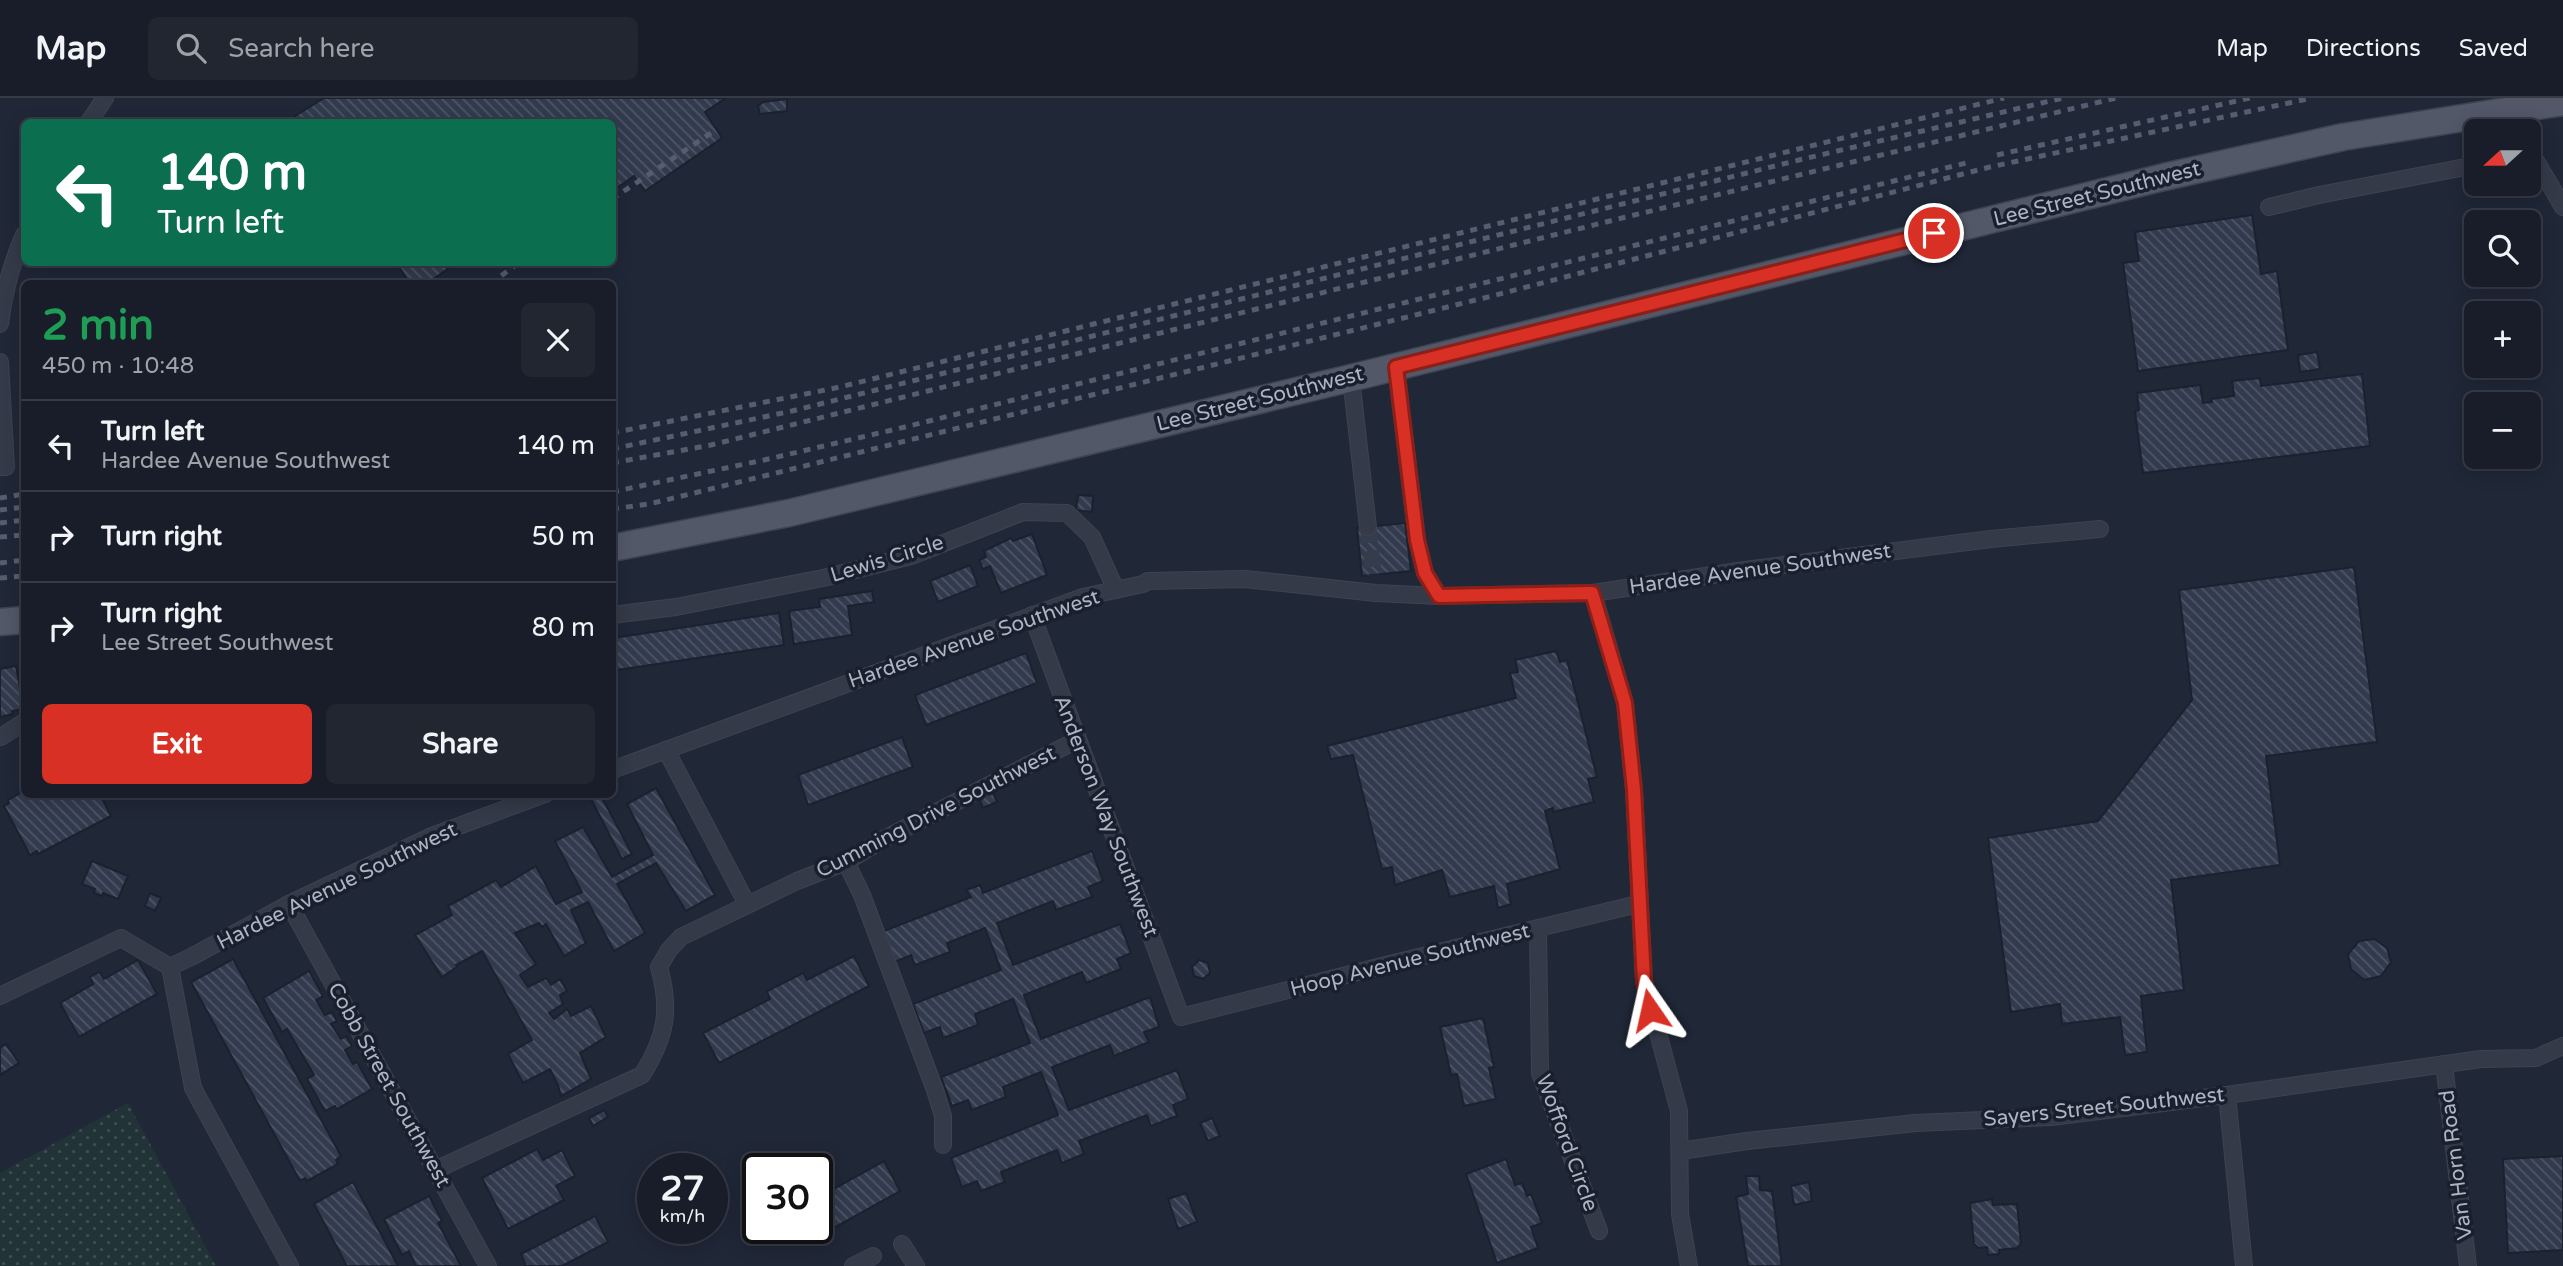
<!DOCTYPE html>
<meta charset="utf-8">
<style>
body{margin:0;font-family:"Varela Round",sans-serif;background:#212631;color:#f1f3f6;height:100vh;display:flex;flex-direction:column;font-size:26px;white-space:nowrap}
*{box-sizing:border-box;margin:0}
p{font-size:23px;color:#9fa2a8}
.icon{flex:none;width:38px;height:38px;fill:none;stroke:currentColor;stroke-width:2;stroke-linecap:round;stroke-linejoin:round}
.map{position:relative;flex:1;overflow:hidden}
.drawer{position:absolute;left:21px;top:182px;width:595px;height:518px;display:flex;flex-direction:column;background:#181d29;border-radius:10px;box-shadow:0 4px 18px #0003,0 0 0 2px #363b46}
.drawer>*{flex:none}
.guide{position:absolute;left:21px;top:21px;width:595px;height:147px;border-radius:10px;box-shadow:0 4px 18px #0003,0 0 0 2px #363b46;background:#0b6e4f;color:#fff;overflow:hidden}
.needle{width:46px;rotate:249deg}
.buttons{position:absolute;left:2464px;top:21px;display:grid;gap:14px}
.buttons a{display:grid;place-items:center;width:77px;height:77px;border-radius:10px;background:#181d29;box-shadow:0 4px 18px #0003,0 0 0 2px #363b46;font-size:35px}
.speed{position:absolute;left:637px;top:1055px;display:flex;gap:14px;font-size:35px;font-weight:700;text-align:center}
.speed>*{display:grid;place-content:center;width:91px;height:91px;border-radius:50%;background:#181d29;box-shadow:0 4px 18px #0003,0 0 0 2px #363b46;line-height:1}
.speed small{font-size:18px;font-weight:400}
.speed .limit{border:4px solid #111;border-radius:10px;background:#fff;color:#111}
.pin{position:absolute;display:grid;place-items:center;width:60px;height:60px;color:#fff;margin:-30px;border:4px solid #fff;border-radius:50%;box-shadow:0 2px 7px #0007}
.me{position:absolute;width:77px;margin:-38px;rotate:349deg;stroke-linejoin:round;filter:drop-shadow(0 0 5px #0008)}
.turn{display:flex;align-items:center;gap:24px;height:147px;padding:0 21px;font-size:32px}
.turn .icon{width:91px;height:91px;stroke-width:2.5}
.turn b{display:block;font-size:49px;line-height:60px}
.round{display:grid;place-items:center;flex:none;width:74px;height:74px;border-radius:10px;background:#212631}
.overview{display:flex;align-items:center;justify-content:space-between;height:119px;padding:0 21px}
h1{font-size:42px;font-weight:800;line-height:52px;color:#1e9e55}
.button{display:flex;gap:14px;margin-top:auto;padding:14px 21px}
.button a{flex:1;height:80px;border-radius:10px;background:#d93025;color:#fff;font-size:28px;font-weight:800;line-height:80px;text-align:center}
.button a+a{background:#212631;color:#f1f3f6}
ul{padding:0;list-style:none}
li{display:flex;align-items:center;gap:21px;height:91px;padding:0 21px;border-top:2px solid #363b46}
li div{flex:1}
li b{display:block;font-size:26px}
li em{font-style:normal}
header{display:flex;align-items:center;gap:42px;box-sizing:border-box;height:98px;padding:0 35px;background:#181d29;border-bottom:2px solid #363b46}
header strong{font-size:33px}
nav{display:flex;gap:38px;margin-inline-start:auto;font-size:24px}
.search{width:490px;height:63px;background:#212631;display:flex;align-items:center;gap:18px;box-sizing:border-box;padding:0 24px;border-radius:10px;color:#9fa2a8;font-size:26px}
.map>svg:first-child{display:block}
.grass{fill:url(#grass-dots)}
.building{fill:url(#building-back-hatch);stroke:#1b212e;stroke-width:2}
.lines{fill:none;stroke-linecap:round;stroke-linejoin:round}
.minor-tunnel{stroke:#353c4c;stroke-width:16;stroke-dasharray:16 8;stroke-linecap:butt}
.minor-casing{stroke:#3d4351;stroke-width:18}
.primary-casing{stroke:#3d4351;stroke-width:29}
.minor{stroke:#343a48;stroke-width:16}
.primary{stroke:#525868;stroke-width:26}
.rail{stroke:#565d6f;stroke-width:5;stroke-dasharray:7 7;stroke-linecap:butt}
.route-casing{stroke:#8d1f18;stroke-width:18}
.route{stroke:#d93025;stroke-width:12}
.labels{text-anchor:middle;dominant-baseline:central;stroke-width:7;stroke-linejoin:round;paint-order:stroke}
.street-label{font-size:21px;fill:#aeb4c4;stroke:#191f2c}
</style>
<header>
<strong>Map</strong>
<div class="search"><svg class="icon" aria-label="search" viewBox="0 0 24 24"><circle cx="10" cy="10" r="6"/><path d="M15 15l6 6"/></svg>Search here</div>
<nav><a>Map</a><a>Directions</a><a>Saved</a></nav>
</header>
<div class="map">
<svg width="2563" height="1168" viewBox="0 0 2563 1168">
<defs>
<pattern id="grass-dots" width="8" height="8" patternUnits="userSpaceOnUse" patternTransform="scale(1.75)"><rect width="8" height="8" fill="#223338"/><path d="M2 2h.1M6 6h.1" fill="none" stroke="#404e53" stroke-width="1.8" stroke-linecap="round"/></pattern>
<pattern id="building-back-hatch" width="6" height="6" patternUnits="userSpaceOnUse" patternTransform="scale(1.75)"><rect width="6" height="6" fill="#323b4e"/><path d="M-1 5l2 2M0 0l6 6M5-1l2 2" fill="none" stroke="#4d5566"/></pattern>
</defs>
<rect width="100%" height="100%" fill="#202737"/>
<path class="grass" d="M 128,1005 L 216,1168 L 0,1168 L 0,1075 Z"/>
<g class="building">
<path d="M 324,0 L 726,0 L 705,14 L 722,40 L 645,93 L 634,78 L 617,90 L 612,84 L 612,24 L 299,24 L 295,18 Z"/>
<path d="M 787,1 L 787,13 L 760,16 L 758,8 L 763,4 Z"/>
<path d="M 2252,117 L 2261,176 L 2277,173 L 2288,252 L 2138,273 L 2123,165 L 2139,163 L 2135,134 Z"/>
<path d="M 396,164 L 457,164 L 427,186 L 410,186 Z"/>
<path d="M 2317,254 L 2320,271 L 2300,274 L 2298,257 Z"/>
<path d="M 2362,276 L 2370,348 L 2143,375 L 2135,313 L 2139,312 L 2137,295 L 2200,287 L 2203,305 L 2212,304 L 2211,301 L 2234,298 L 2232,283 L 2260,280 L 2261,288 Z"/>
<path d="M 1078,397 L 1093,398 L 1092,414 L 1076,412 Z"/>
<path d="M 1405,425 L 1411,473 L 1362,478 L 1357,430 Z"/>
<path d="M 1032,436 L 1047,477 L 1001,495 L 990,468 L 983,471 L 979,462 L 986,459 L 984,453 L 1011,440 L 1013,443 Z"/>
<path d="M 970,467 L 978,488 L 938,504 L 930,483 Z"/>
<path d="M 2354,469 L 2377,644 L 2266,658 L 2280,767 L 2171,782 L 2184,892 L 2141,898 L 2147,954 L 2125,957 L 2120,919 L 2062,926 L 2060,906 L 2011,914 L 1988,740 L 2098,723 L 2192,602 L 2179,492 Z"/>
<path d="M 872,493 L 874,504 L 848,508 L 852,537 L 794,546 L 789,513 L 820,509 L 819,501 Z"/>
<path d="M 779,515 L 784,547 L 617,572 L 613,540 Z"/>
<path d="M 1556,553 L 1560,564 L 1567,562 L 1597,679 L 1588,681 L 1594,704 L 1553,714 L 1553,710 L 1545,713 L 1560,771 L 1507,786 L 1511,806 L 1498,810 L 1494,788 L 1450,799 L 1442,772 L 1395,787 L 1392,769 L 1382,771 L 1353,657 L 1331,661 L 1327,648 L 1516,600 L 1510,575 L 1518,574 L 1515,562 Z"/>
<path d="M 1026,555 L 1037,585 L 926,627 L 915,597 Z"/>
<path d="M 16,568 L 24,611 L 12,613 L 13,616 L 0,619 L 0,571 Z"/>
<path d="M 902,639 L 913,669 L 808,707 L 798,677 Z"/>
<path d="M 656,690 L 715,797 L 686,813 L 656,765 L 617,786 L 645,835 L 614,853 L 588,804 L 571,812 L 586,845 L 564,858 L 546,826 L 542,829 L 539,825 L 515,835 L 536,866 L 520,877 L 528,889 L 546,880 L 551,887 L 560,881 L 567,893 L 560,897 L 563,906 L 549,915 L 554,921 L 567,911 L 571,918 L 591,908 L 606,939 L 580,955 L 591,981 L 561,998 L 558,987 L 550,971 L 523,985 L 508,956 L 532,942 L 482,853 L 456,867 L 457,869 L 442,879 L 415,837 L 452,817 L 448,808 L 496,782 L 501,789 L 536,768 L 556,806 L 582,794 L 555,743 L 583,729 L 612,779 L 653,757 L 627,706 Z"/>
<path d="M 24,693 L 24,696 L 100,696 L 111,718 L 38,756 L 37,753 L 30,757 L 4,708 L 9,705 L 8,702 Z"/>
<path d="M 993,695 L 997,704 L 983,710 L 979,700 Z"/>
<path d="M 600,696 L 632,756 L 622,761 L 590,699 Z"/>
<path d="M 1092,753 L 1103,783 L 1088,789 L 1092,799 L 1056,812 L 1053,803 L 997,825 L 1013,867 L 1120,826 L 1131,855 L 1117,861 L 1121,871 L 1086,885 L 1082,874 L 1024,897 L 1041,941 L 1150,899 L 1159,929 L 1144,934 L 1149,944 L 1114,958 L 1110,947 L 1052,969 L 1069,1012 L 1177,972 L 1188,1001 L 1173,1007 L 1177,1018 L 1151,1028 L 1147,1017 L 1079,1043 L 1084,1056 L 1062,1065 L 1057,1052 L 1001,1074 L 1005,1084 L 981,1093 L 977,1083 L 962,1089 L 951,1060 L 1058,1017 L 1041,974 L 1003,989 L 1006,999 L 972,1012 L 968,1002 L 952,1008 L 941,979 L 1030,945 L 1013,901 L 975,916 L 978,927 L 943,940 L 940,929 L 924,935 L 913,906 L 1001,872 L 985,830 L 947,845 L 950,854 L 915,867 L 911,857 L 895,864 L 884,833 L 971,799 L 966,792 L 980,787 L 983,795 Z"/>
<path d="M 92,763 L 128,778 L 118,801 L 103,795 L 102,798 L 94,795 L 95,791 L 82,786 Z"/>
<path d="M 150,795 L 161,800 L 155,813 L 145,808 Z"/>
<path d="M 2374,841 L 2387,850 L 2391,864 L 2381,878 L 2364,882 L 2351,871 L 2348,856 L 2359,843 Z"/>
<path d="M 854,858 L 869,888 L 719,965 L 703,935 L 770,901 L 767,893 L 803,875 L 807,882 Z"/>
<path d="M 233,861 L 341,1058 L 336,1062 L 338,1066 L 307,1083 L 305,1080 L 300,1083 L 191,884 Z"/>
<path d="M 138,862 L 157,896 L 79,939 L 60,905 L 93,886 L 90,879 L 99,874 L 104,881 Z"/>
<path d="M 1199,862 L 1208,865 L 1210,875 L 1203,881 L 1194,878 L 1192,869 Z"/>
<path d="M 309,873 L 323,898 L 316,902 L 325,917 L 332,914 L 337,923 L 331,926 L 341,941 L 346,938 L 352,948 L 345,952 L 353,966 L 357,964 L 372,991 L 337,1011 L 335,1008 L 325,1013 L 307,981 L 314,977 L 287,931 L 282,934 L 263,900 Z"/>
<path d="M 1483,920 L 1494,969 L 1489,970 L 1496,1001 L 1464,1008 L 1457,976 L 1451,977 L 1440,929 Z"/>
<path d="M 6,946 L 19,965 L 0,977 L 0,950 Z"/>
<path d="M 604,1012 L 608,1019 L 593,1028 L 589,1020 Z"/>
<path d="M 1212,1020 L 1220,1038 L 1208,1043 L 1200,1025 Z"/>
<path d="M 537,1051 L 543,1062 L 562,1052 L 575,1078 L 556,1088 L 564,1102 L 508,1131 L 482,1080 Z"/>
<path d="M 2563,1058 L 2563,1152 L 2508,1155 L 2503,1061 Z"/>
<path d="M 1506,1061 L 1515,1087 L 1522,1085 L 1527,1098 L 1531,1096 L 1542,1125 L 1531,1129 L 1538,1150 L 1497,1165 L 1466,1076 Z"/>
<path d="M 884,1063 L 900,1093 L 810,1143 L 804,1130 L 817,1130 L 817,1100 Z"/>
<path d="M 1746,1078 L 1759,1078 L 1760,1092 L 1772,1093 L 1782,1168 L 1748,1168 L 1736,1099 L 1748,1096 Z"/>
<path d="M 353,1084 L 398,1168 L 347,1168 L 314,1106 Z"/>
<path d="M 1809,1084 L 1812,1103 L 1794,1107 L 1791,1088 Z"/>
<path d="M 1186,1095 L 1197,1124 L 1178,1131 L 1168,1101 Z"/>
<path d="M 429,1098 L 442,1123 L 438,1125 L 461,1168 L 416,1168 L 409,1153 L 402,1157 L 384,1121 Z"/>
<path d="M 1992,1101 L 1993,1107 L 2017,1106 L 2021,1145 L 2017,1150 L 1999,1152 L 1999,1156 L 1988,1157 L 1987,1149 L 1979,1150 L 1974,1146 L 1970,1105 Z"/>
<path d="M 595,1118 L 608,1144 L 562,1168 L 526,1168 L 521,1156 Z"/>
</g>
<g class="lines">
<path class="minor-tunnel" d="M 1368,429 L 1374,477"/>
<defs>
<g id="minor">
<path d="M 89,24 L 105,0"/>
<path d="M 2529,64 L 2536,63 L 2563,109"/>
<path d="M 2269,109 L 2319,97 L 2476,67"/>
<path d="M 0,226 C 4,194 11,166 24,137"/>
<path d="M 0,264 L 6,369 L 0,369"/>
<path d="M 1396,269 L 1417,441 L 1425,475 L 1439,498"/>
<path d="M 1351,280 L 1368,429"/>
<path d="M 1593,495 L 1625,605 L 1634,692 L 1644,883 L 1679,1013 L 1680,1116 L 1689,1168"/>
<path d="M 612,517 L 676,509 L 823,480 L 911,458 L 1023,414 L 1067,415 L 1092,439 L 1116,492"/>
<path d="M 1032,517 L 1181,919 L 1386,867 L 1638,806"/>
<path d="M 1,639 L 24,624"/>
<path d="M 666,652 L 747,806"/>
<path d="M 612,672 L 1083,499 L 1143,486 L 1148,483 L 1245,481 L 1376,495 L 1439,498 L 1593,495 L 1745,472 L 1991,441 L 2100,431"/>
<path d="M 846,764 L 862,797 L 935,992 L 943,1018 L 943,1047"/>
<path d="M 289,806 L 488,1168"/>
<path d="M 1538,831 L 1540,975 L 1599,1133"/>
<path d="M 170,869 L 193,858 L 289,806 L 432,738 L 545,696"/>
<path d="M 170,869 L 193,990 L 290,1168"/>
<path d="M 0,898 L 121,840 L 170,869"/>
<path d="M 2444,966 L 2468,1168"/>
<path d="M 2227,997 L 2244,1168"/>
<path d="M 1680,1053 L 1747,1043 L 1916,1025 L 2051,1019 L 2227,997 L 2481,961 L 2536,960 L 2563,948"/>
<path d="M 435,1072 L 642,977 C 666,939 671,912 659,869 L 669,852 L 681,839 L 797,783 L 846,764 L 882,742 L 1077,642"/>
<path d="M 902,1146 L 916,1168"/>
<path d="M 853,1168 L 873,1158"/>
</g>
<g id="primary">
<path d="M 612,450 L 789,415 L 1351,280 L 2164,79 L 2343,39 L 2563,4"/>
<path d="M 0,524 L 24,522"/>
</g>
</defs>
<use href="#minor" class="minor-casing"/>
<use href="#primary" class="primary-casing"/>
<use href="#minor" class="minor"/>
<use href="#primary" class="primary"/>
<g class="rail">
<path d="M 1997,57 L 2250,0"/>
<path d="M 612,101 L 711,35"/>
<path d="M 490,186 L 520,164"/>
<path d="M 612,335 L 840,289 L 2004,0"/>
<path d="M 612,351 L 792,313 L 1799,62 L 2063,0"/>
<path d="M 612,365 L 711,347 L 1622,120 L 2116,0"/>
<path d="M 612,394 L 764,362 L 905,329 L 1970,64"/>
<path d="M 0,400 L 24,396"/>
<path d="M 612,411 L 649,406 L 768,377 L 1484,200 L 1990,69 L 2312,0"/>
<path d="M 0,412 L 24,409"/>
<path d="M 0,425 L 24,422"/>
<path d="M 0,439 L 24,437"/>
<path d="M 0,465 L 24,462"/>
<path d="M 0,480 L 24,478"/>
</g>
</g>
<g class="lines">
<defs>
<path id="route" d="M 1650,912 L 1644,883 L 1634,692 L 1625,605 L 1592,495 L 1439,498 L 1425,475 L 1417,442 L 1396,269 L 1934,135"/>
</defs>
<use href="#route" class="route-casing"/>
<use href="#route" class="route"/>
</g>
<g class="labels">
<g class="street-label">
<text transform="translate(2097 96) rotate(-14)">Lee Street Southwest</text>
<text transform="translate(1260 301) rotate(-14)">Lee Street Southwest</text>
<text transform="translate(887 461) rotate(-17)">Lewis Circle</text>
<text transform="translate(1760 471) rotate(-8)">Hardee Avenue Southwest</text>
<text transform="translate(974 541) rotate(-19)">Hardee Avenue Southwest</text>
<text transform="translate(936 714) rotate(-27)">Cumming Drive Southwest</text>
<text transform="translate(1106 718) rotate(69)">Anderson Way Southwest</text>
<text transform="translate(337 788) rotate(-26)">Hardee Avenue Southwest</text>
<text transform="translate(1410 862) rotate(-14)">Hoop Avenue Southwest</text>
<text transform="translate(389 987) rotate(61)">Cobb Street Southwest</text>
<text transform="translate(2104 1009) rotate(-6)">Sayers Street Southwest</text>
<text transform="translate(1567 1045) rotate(70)">Wofford Circle</text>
<text transform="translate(2456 1067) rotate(-97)">Van Horn Road</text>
</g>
</g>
</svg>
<div class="buttons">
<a><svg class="needle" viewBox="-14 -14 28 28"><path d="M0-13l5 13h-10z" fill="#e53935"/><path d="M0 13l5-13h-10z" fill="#9fa2a8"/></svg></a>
<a><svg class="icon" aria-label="search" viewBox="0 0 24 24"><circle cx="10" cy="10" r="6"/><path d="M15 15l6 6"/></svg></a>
<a>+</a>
<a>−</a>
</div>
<div class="speed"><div>27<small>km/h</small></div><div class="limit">30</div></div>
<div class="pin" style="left:1934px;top:135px;background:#d93025"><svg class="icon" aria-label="arrive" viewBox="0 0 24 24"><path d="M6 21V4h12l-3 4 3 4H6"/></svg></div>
<svg class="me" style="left:1650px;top:912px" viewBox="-20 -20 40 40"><path d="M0-17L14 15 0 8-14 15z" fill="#d93025" stroke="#fff" stroke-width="4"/></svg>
<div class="guide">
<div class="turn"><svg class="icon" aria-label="left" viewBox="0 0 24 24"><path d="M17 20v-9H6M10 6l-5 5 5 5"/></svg><div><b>140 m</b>Turn left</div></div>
</div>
<section class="drawer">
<div class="overview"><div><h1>2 min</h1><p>450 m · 10:48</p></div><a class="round"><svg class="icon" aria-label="close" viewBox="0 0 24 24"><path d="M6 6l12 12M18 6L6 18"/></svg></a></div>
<ul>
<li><svg class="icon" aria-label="left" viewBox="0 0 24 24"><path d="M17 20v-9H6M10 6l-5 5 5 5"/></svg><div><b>Turn left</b><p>Hardee Avenue Southwest</p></div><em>140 m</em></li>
<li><svg class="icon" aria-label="right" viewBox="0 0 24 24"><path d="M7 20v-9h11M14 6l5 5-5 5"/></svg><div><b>Turn right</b></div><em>50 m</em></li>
<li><svg class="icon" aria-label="right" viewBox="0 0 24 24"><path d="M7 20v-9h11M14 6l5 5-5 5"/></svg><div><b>Turn right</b><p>Lee Street Southwest</p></div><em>80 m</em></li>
</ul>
<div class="button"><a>Exit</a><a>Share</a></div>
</section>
</div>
